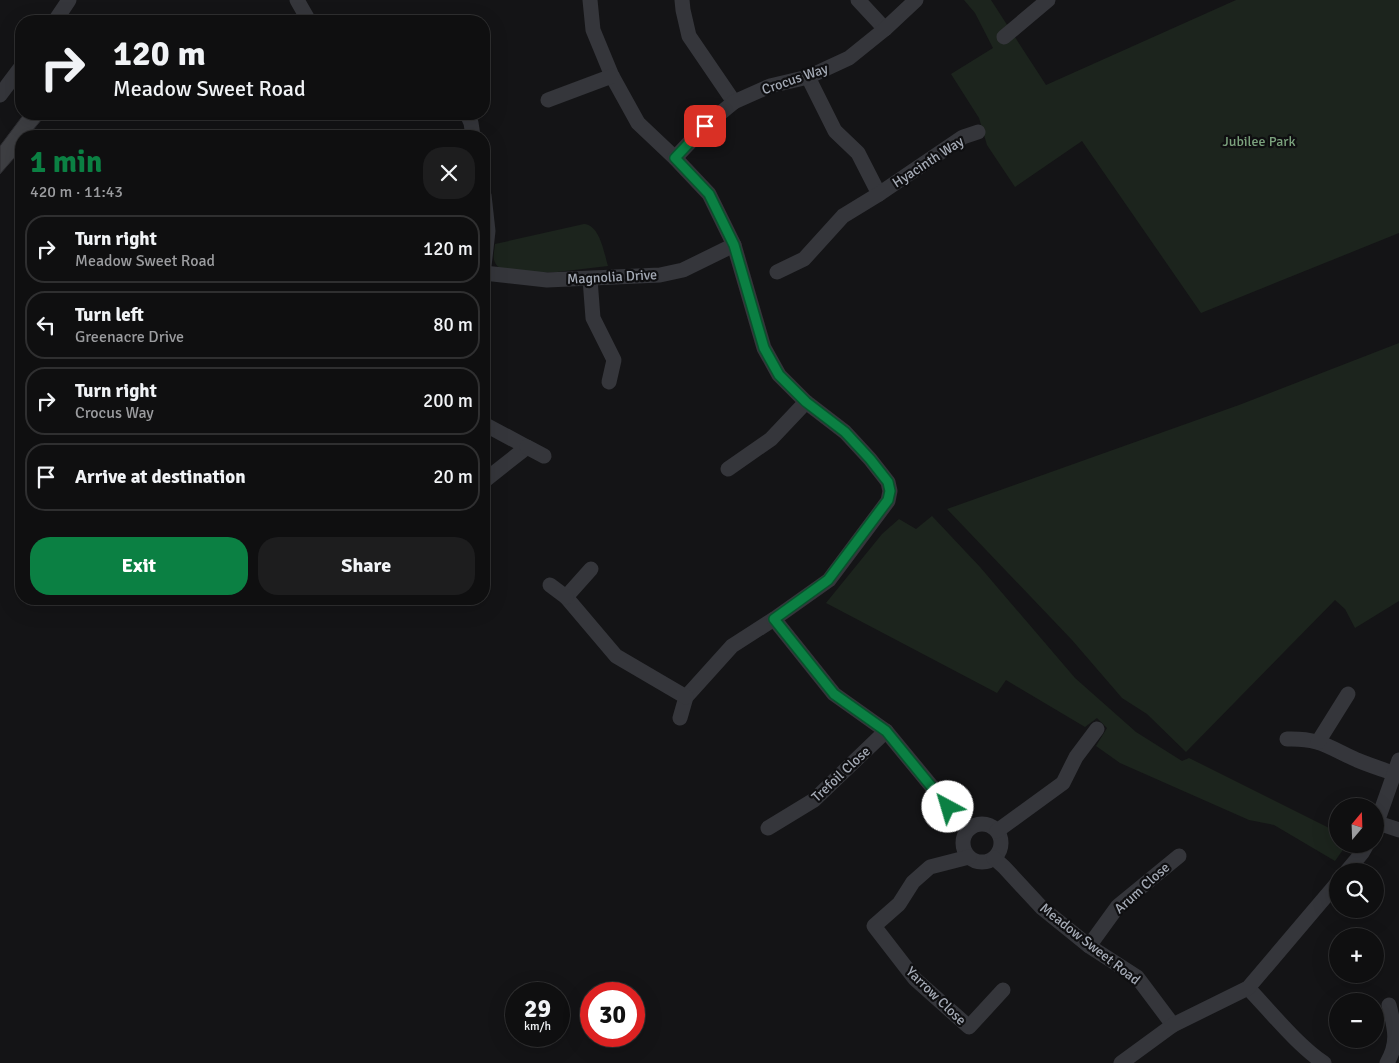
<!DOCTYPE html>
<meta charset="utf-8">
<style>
body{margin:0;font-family:Signika,sans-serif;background:#1d1d1e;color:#f1f3f6;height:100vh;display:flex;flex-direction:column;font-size:19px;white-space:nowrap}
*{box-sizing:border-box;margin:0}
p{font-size:16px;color:#9b9c9f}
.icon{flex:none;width:28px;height:28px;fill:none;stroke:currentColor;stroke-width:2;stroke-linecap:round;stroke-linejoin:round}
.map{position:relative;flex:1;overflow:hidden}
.panel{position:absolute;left:15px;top:130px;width:475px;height:475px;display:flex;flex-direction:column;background:#0f0f10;border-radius:20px;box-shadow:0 5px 20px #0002,0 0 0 1px #2f2f30}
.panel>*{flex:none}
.banner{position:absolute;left:15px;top:15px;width:475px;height:105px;border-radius:20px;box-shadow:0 5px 20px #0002,0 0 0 1px #2f2f30;background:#0f0f10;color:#f1f3f6;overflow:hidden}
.needle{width:32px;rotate:19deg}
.fabs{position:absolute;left:1329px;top:798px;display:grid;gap:10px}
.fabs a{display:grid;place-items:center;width:55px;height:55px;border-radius:50%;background:#0f0f10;box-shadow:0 5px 20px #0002,0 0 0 1px #2f2f30;font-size:25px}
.speed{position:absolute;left:505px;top:982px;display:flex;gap:10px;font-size:25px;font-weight:700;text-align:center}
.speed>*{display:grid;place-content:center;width:65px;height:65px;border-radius:50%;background:#0f0f10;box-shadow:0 5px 20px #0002,0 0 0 1px #2f2f30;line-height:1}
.speed small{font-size:12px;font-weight:400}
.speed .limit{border:8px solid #d22;background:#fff;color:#111}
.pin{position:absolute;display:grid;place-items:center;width:42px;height:42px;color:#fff;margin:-21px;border-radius:10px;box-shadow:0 2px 8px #0006}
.me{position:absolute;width:55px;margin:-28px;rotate:321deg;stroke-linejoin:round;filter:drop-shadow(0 0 4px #0008)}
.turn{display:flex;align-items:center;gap:18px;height:105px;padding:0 15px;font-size:22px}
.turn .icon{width:65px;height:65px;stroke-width:2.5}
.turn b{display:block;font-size:35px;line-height:42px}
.round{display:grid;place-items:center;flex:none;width:52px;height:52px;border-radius:20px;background:#1d1d1e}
.head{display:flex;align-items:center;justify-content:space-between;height:85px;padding:0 15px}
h1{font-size:30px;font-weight:800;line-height:38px;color:#0b8043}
.cta{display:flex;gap:10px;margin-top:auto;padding:10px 15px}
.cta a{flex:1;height:58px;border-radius:20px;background:#0b8043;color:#fff;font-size:20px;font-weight:800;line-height:58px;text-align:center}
.cta a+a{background:#1d1d1e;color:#f1f3f6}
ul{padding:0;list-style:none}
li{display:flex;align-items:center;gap:15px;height:68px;margin:0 10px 8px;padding:0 5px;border:2px solid #2f2f30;border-radius:20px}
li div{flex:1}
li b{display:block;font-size:19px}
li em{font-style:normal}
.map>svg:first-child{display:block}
.green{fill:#1c241d}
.building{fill:#3e3f43;stroke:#2e2e32}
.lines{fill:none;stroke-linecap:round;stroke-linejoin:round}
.minor{stroke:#35363b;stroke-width:15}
.route-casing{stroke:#07532c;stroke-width:12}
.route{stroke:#0b8043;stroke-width:9}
.labels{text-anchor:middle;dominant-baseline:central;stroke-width:4.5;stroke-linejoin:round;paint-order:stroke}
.street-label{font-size:14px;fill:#a5abb6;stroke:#0f0f11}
.park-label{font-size:14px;fill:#7ba27d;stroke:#0f0f11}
</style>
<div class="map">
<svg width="1399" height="1063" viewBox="0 0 1399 1063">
<rect width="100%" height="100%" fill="#141416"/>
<g class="green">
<path d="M 964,0 L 991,0 L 1046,85 L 1236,0 L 1399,0 L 1399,233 L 1201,313 L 1082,141 L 1015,187 L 987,145 L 979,118 L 951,74 L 993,48 L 975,13 Z"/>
<path d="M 584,224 C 600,225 604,253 608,266 L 557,272 L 537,273 L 500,268 C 491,262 494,254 495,244 Z"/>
<path d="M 1399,343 L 1399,601 L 1355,628 L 1345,609 L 1335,600 L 1186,752 L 1147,714 L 1122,698 L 1072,640 L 947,509 L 1239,405 Z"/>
<path d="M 932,516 L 980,567 L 1075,678 L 1136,732 L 1182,761 L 1189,758 L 1337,832 L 1338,844 L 1347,844 L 1335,861 L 1274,825 L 1249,820 L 1120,763 L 1096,746 L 1107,728 L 1097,718 L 1085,727 L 1006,680 L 997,693 L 826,603 L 882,534 L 899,519 L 916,529 Z"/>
</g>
<path class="building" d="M 24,114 L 46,114 L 28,136 L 21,136 L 21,150 L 0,174 L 0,146 Z"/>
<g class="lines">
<g class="minor">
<path d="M 297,0 L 309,21"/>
<path d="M 590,0 L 593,30 L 612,76 L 638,123 L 675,158 L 709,194 L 734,245 L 764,348 L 779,375 L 806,402 L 845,432 L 870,459 L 888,482 L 890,491 L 888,501 L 829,580 L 774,619 L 732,646 L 686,697 L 680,718"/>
<path d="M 682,0 L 683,10 L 689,36 L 734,102"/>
<path d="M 858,0 L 885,29"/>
<path d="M 55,21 L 69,0"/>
<path d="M 1004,37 L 1048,0"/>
<path d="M 808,77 L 835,131 L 858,153 L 879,194"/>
<path d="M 0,95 L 21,67"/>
<path d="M 548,100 L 612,76"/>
<path d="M 467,114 L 471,123 L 473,136"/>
<path d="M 675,158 L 705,126 L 734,102 L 770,86 L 808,77 L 849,58 L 885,29 L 916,0"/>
<path d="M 484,195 L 488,231 L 484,266"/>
<path d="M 777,272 L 804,259 L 843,216 L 879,194 L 963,137 L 978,132"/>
<path d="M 484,273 L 547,280 L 660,275 L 683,270 L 734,245"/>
<path d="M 590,279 L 593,318 L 614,360 L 609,382"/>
<path d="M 484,424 L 527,447 L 484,481"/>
<path d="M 527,447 L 544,456"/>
<path d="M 728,469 L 771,439 L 806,402"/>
<path d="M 591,569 L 566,597 L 616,656 L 686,697"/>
<path d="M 550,585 L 566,597"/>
<path d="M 774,619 L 834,694 L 886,731 L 961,822 L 969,829"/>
<path d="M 1287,739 C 1320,738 1328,747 1357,760 C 1369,765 1381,769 1393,773"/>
<path d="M 1318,742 L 1348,694"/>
<path d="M 1378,823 L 1399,830"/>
<circle cx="982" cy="843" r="19"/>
<path d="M 768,828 L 814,800 L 886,731"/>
<path d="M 1375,828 L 1399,760"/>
<path d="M 997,831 L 1063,783 L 1076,757 L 1097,729"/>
<path d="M 969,857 L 930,867 L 913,882 L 899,904 L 874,926 L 915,979 L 969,1027 L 1003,990"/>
<path d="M 994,858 L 1004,867 L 1042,908 L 1089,946 L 1137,977 L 1173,1025"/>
<path d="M 1347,871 L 1362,853 L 1367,844"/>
<path d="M 1089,946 L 1118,906 L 1179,856"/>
<path d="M 1248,988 C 1270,1011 1298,1046 1324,1063"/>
<path d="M 1121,1063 L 1173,1025 L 1248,988 L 1338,882"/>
<path d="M 1387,1063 C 1399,1042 1395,1029 1389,1005"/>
</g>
</g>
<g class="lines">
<defs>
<path id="route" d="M 705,126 L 675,158 L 709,194 L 734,245 L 764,348 L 779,375 L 806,402 L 845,432 L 870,459 L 888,482 L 890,491 L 888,500 L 828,580 L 774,619 L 834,694 L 886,731 L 948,807"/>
</defs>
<use href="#route" class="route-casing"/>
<use href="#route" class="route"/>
</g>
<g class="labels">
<g class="street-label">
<text transform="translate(795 79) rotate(-19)">Crocus Way</text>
<text transform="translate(928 162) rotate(-33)">Hyacinth Way</text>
<text transform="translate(612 277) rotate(-3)">Magnolia Drive</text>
<text transform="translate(841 774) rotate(-43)">Trefoil Close</text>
<text transform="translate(1142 888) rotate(-42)">Arum Close</text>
<text transform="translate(1090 944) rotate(38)">Meadow Sweet Road</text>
<text transform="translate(936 996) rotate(44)">Yarrow Close</text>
</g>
<g class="park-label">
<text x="1259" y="141">Jubilee Park</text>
</g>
</g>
</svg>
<div class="fabs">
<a><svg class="needle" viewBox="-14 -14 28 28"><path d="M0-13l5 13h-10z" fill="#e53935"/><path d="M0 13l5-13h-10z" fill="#9b9c9f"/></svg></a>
<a><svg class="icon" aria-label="search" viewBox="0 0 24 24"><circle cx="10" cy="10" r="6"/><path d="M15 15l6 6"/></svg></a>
<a>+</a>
<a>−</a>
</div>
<div class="speed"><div>29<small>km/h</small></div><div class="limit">30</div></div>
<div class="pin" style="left:705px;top:126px;background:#d93025"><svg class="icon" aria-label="arrive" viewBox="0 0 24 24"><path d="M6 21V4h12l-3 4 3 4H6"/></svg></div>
<svg class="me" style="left:948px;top:807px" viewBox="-20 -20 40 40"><circle r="19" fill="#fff"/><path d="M0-13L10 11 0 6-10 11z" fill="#0b8043"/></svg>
<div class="banner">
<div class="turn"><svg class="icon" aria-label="right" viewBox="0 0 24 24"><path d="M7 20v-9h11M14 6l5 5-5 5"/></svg><div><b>120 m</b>Meadow Sweet Road</div></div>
</div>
<section class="panel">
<div class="head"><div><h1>1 min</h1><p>420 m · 11:43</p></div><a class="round"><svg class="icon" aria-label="close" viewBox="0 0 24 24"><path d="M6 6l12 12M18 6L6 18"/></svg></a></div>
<ul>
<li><svg class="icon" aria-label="right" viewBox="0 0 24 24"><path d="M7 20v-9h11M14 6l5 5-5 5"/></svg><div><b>Turn right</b><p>Meadow Sweet Road</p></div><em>120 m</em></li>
<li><svg class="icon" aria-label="left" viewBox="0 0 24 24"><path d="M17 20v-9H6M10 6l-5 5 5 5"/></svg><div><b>Turn left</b><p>Greenacre Drive</p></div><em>80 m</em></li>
<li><svg class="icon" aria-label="right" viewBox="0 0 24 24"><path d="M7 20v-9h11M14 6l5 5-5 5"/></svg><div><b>Turn right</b><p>Crocus Way</p></div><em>200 m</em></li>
<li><svg class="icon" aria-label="arrive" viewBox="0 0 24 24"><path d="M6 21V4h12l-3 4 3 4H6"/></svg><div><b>Arrive at destination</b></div><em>20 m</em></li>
</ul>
<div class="cta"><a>Exit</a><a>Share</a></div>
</section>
</div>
